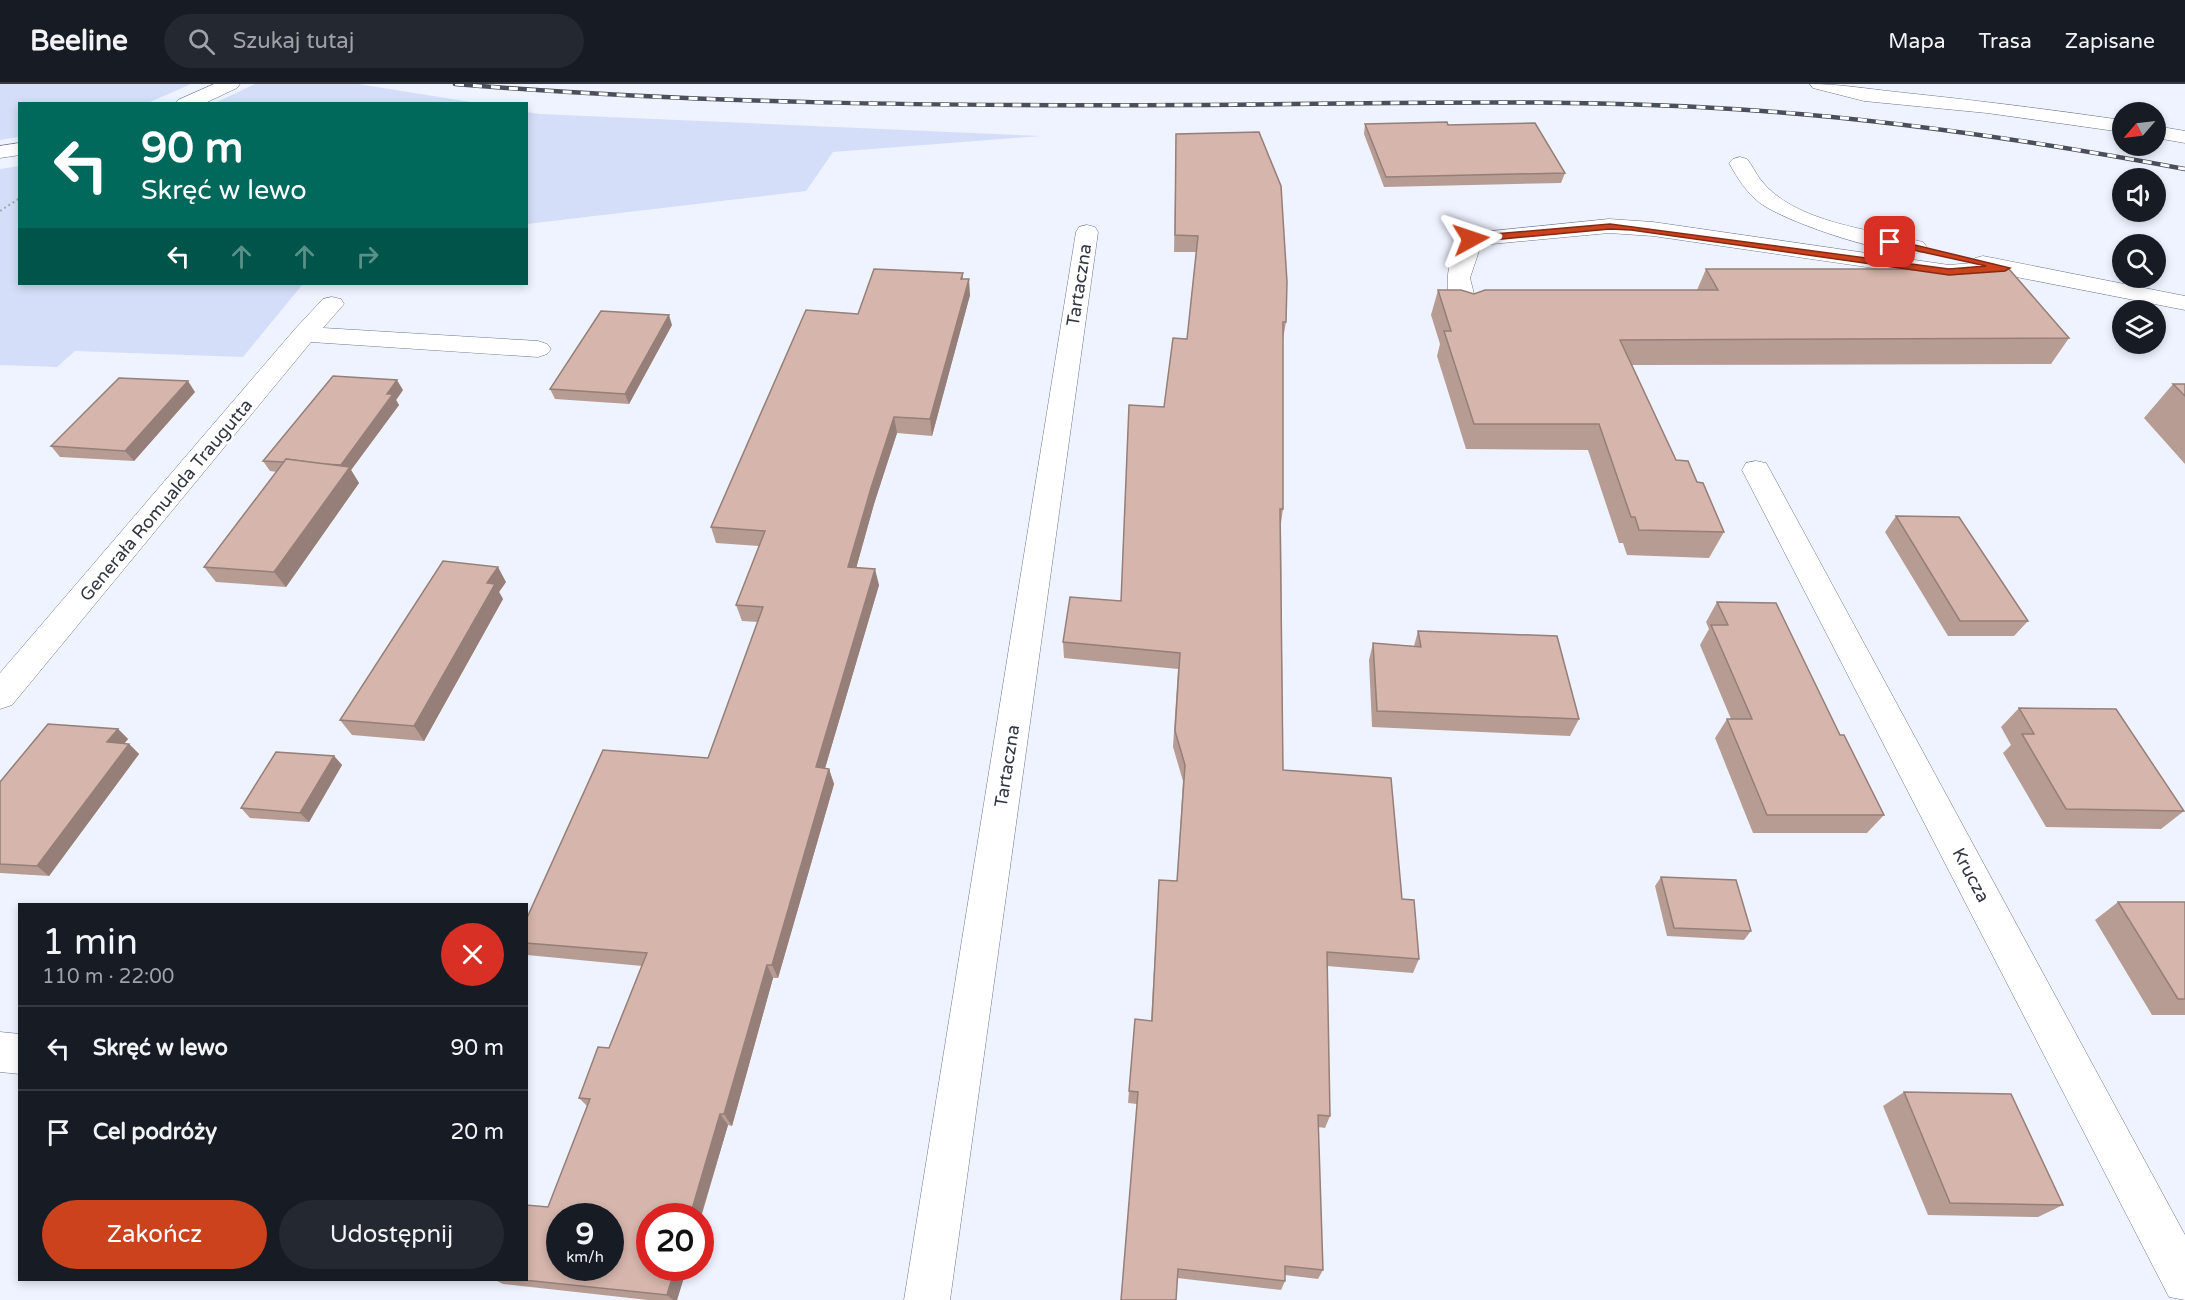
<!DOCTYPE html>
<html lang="pl">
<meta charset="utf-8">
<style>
body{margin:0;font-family:"Varela Round",sans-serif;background:#242831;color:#f1f3f6;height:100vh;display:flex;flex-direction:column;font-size:22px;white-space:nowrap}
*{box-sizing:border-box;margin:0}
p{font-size:20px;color:#9ea1a6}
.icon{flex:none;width:33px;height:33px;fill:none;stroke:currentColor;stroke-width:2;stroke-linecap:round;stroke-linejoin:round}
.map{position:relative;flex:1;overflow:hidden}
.panel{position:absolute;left:18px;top:819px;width:510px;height:378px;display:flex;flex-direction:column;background:#171b24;border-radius:0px;box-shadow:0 3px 9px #0003}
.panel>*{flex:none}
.top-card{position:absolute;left:18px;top:18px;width:510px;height:183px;border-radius:0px;box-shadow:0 3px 9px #0003;background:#00695c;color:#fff;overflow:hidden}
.needle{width:39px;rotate:242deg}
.tools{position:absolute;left:2112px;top:18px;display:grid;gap:12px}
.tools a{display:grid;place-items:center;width:54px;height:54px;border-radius:50%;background:#171b24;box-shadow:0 3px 9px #0003;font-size:30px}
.speed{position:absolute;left:546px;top:1119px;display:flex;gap:12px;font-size:30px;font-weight:700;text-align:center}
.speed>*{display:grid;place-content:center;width:78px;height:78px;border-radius:50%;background:#171b24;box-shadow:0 3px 9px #0003;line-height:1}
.speed small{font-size:15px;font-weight:400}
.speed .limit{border:9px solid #d22;background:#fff;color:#111}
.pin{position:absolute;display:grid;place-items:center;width:51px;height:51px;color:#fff;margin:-26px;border-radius:12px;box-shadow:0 3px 9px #0006}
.me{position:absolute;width:66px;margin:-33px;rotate:85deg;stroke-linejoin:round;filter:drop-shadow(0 0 4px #0008)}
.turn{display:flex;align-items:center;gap:21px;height:126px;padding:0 24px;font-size:27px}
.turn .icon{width:78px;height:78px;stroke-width:2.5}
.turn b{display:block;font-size:42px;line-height:51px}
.lanes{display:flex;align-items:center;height:57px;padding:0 24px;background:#0003;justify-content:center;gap:30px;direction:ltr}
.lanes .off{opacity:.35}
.round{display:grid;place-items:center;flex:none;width:63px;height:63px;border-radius:32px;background:#242831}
.headline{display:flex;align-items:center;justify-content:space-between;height:102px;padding:0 24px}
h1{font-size:36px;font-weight:600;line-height:45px}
.action{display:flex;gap:12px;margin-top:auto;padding:12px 24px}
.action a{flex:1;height:69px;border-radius:36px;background:#cb421d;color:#fff;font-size:24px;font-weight:600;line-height:69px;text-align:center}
.action a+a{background:#242831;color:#f1f3f6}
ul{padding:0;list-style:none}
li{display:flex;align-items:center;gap:18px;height:84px;padding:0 24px;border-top:2px solid #363941}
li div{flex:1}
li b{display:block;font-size:22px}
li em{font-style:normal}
header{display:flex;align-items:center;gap:36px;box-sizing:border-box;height:84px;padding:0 30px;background:#171b24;border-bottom:2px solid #363941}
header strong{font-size:28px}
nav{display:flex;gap:33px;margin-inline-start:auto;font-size:21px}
.search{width:420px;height:54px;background:#242831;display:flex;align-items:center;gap:15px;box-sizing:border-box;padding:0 21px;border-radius:33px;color:#9ea1a6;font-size:22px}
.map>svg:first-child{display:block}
.green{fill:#d5def8}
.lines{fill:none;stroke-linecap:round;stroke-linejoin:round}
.minor-casing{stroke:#6c758e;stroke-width:1}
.path{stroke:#a3a7b2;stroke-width:2;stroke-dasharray:2 3;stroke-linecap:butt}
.minor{fill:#fff;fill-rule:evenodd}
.rail-casing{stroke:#4b4f5a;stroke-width:4.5}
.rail{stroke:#fff;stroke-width:3;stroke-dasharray:9;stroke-linecap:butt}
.wall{fill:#b79c94}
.shaded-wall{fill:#957f78}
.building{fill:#d5b5ac;stroke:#957f78;stroke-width:1.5;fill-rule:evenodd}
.route{fill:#cb421d;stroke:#842b13;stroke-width:1.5}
.labels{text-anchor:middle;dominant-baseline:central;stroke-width:5;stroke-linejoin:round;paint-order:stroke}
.street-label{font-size:18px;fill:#333742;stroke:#fff}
</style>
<header>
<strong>Beeline</strong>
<div class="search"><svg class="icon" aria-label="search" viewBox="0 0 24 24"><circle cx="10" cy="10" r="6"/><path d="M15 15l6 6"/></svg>Szukaj tutaj</div>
<nav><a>Mapa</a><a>Trasa</a><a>Zapisane</a></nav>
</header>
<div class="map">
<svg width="2185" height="1216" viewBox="0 0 2185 1216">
<rect width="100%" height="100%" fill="#eff3ff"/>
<g class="green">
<path d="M 0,0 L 191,0 L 148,19 L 20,20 L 19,53 L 0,56 Z"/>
<path d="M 255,0 L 358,0 L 477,19 L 215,19 Z"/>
<path d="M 526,28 L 540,30 L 1041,52 L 833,68 L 806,107 L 527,140 Z"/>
<path d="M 19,82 L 20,200 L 303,200 L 243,273 L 75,267 L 57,283 L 0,281 L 0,85 Z"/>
</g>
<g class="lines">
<defs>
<g id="minor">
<path d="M 214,0 L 240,0 L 237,4 L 203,20 L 175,20 L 178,16 Z"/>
<path d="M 1810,0 C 1840,0 1868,5 1897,8 C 1973,16 2047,25 2122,36 L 2122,48 L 1987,29 L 1864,17 L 1813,4 Z"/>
<path d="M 2156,42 L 2185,47 L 2185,59 L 2156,54 Z"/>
<path d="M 20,59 L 20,71 L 0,74 L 0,62 Z"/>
<path d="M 1740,73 L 1747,75 C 1752,81 1755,88 1760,95 C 1793,139 1873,146 1923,158 L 1927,163 L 1923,168 C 1894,175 1785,138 1760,119 C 1746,108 1738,95 1729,79 L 1733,75 Z"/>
<path d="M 1609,135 L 1653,138 L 1949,181 L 1972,179 L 1975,174 L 1983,172 L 2185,212 L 2185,226 L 2006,191 L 1949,195 L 1653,152 L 1609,149 L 1481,161 L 1470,194 L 1478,226 L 1475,231 L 1466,233 L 1457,231 C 1441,208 1447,173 1463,150 Z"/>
<path d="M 1087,141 L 1095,143 L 1098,148 L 950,1216 L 904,1216 L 1076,148 L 1079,143 Z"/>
<path d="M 332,213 L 341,215 L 344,220 L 323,244 L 538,257 L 547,260 L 551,265 L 547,270 L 538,273 L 311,258 L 12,621 L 0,625 L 0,589 L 295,245 L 323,215 Z"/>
<path d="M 1756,377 L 1766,379 L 1770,386 L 2185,1151 L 2185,1216 L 2169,1213 L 1742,386 L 1746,379 Z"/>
<path d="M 0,948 L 20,950 L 20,990 L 0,988 Z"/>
</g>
</defs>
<use href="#minor" class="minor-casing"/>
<path class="path" d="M 0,127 L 20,114"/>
<use href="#minor" class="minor"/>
<defs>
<path id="rail" d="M 455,0 C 699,20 942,22 1187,21 C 1379,20 1571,13 1762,27 C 1904,37 2045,59 2185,85"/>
</defs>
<use href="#rail" class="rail-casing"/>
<use href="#rail" class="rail"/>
</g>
<g class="wall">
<path d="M 1365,40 L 1448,41 L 1565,89 L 1561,99 L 1384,103 L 1364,50 Z"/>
<path d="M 1176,50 L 1286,238 L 1283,255 L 1283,425 L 1281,439 L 1283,686 L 1402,815 L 1419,875 L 1413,889 L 1327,882 L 1330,1032 L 1325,1044 L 1318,1043 L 1323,1186 L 1318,1195 L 1285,1191 L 1285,1197 L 1281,1206 L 1177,1194 L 1137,1020 L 1128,1019 L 1135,935 L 1151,937 L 1159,796 L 1177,797 L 1183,697 L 1173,663 L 1178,585 L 1064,574 L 1063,558 L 1121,517 L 1164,323 L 1187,255 L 1196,168 L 1174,168 Z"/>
<path d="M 1706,185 L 2069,254 L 2051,280 L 1632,281 L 1676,376 L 1697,398 L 1724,448 L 1709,474 L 1627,471 L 1623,459 L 1619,459 L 1588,366 L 1466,365 L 1437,272 L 1440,260 L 1431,231 L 1438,206 L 1474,210 L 1697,206 Z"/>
<path d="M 963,189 L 963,195 L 970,211 L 932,352 L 897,349 L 874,420 L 856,484 L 879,501 L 825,684 L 829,685 L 834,700 L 778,894 L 773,894 L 732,1042 L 728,1041 L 677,1216 L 648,1216 L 503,1200 L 495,1196 L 526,1196 L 548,1123 L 587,1022 L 579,1014 L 609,964 L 642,882 L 527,871 L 526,870 L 526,836 L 708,674 L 758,538 L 742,537 L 736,521 L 759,462 L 716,459 L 711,443 Z"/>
<path d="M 672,241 L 629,320 L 555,315 L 550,305 Z"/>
<path d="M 2173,300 L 2185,300 L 2185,380 L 2144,334 Z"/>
<path d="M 403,306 L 396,316 L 399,321 L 351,386 L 359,399 L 286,503 L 216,498 L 204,483 L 277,388 L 270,387 L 263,377 Z"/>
<path d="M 195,308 L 134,377 L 60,373 L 51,362 Z"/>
<path d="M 1896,432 L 2028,537 L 2014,552 L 1948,552 L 1885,448 Z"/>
<path d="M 506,498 L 499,508 L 503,515 L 424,657 L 352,651 L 340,636 Z"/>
<path d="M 1717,518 L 1840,651 L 1884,731 L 1867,749 L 1753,749 L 1715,654 L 1727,635 L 1731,635 L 1700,561 L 1709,545 L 1706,538 Z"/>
<path d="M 1418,547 L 1579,635 L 1570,652 L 1372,643 L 1369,576 L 1373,559 L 1414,562 Z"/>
<path d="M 2019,624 L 2184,727 L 2161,745 L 2046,743 L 2003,669 L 2011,661 L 2001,643 Z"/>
<path d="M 118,645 L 128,655 L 124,660 L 129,660 L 139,670 L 49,792 L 0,789 L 0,698 Z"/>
<path d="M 334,672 L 342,681 L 309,738 L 250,734 L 241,724 Z"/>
<path d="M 1661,793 L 1751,847 L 1744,856 L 1667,852 L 1655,802 Z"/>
<path d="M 2118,818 L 2185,818 L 2185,931 L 2152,931 L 2095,836 Z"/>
<path d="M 1904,1008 L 2063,1121 L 2038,1133 L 1928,1131 L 1883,1022 Z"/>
</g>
<g class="shaded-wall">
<path d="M 969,195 L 970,211 L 932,352 L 930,335 Z"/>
<path d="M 669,231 L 672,241 L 629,320 L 625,310 Z"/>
<path d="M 397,296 L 403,306 L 396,316 L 399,321 L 351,386 L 359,399 L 286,503 L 274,488 L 346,389 L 341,381 L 387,310 Z"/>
<path d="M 188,297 L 195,308 L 134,377 L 125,367 Z"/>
<path d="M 894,333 L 897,349 L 874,420 L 852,499 L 848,483 L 871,404 Z"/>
<path d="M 498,483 L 506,498 L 499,508 L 503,515 L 424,657 L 414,642 L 487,499 Z"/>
<path d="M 875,485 L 879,501 L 821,698 L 816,683 Z"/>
<path d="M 118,645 L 128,655 L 117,668 L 107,658 Z"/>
<path d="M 129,660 L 139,670 L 49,792 L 37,782 Z"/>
<path d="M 334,672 L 342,681 L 309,738 L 300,729 Z"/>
<path d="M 829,685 L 834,700 L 778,894 L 772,881 Z"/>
<path d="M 767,881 L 773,894 L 732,1042 L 724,1030 Z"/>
<path d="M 720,1030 L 728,1041 L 700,1135 L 700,1132 L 690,1132 Z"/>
<path d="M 675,1184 L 687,1184 L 677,1216 L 673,1216 L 667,1211 Z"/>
</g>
<g class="building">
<path d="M 1447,38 L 1448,41 L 1535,39 L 1565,89 L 1386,93 L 1365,40 Z"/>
<path d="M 1259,48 L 1281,102 L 1287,198 L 1286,238 L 1283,238 L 1283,425 L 1280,425 L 1283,686 L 1391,694 L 1402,815 L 1414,816 L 1419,875 L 1327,868 L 1330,1032 L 1318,1031 L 1323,1186 L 1285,1182 L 1285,1197 L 1178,1185 L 1176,1216 L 1121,1216 L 1138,1008 L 1129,1007 L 1135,935 L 1152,937 L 1159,796 L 1177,797 L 1185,681 L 1175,647 L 1180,569 L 1063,558 L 1070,513 L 1121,517 L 1129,321 L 1164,323 L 1173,254 L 1187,255 L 1198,152 L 1175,151 L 1176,50 Z"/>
<path d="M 874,185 L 963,189 L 961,195 L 969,195 L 930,335 L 894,333 L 871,404 L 848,483 L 875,485 L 816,683 L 829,685 L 772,881 L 767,881 L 724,1030 L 720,1030 L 690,1132 L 650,1132 L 650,1184 L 675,1184 L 667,1211 L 524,1196 L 526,1196 L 526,1121 L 548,1123 L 590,1015 L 579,1014 L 598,963 L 609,964 L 647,869 L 526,859 L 526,836 L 603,666 L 708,674 L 763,523 L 736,521 L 765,447 L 711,443 L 806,226 L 858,230 ZM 560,1132 L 610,1132 L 610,1184 L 560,1184 Z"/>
<path d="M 1706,185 L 2009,185 L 2069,254 L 1620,256 L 1676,376 L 1688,377 L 1697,398 L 1703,399 L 1724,448 L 1639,446 L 1635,433 L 1631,433 L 1599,340 L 1474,340 L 1444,247 L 1451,247 L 1438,206 L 1461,206 L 1474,210 L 1485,206 L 1718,206 Z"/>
<path d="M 601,227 L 669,231 L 625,310 L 550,305 Z"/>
<path d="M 333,292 L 397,296 L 387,310 L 393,310 L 341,381 L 322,380 L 286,375 L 284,378 L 263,377 Z"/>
<path d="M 119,294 L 188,297 L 125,367 L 51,362 Z"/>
<path d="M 2173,300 L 2185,300 L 2185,312 Z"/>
<path d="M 286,375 L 350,383 L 274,488 L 204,483 Z"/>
<path d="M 1896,432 L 1959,433 L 2028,537 L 1960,537 Z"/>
<path d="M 443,477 L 498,483 L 487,499 L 495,500 L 414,642 L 340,636 Z"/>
<path d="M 1717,518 L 1776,519 L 1840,651 L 1844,651 L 1884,731 L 1767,731 L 1727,635 L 1752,635 L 1711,541 L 1728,541 Z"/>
<path d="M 1418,547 L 1557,552 L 1579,635 L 1377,627 L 1373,559 L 1421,563 Z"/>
<path d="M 2019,624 L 2116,625 L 2184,727 L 2066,725 L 2022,650 L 2034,650 Z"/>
<path d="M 48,640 L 118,645 L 107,658 L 129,660 L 37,782 L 0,780 L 0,698 Z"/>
<path d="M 276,668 L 334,672 L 300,729 L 241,724 Z"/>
<path d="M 1661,793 L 1736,796 L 1751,847 L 1674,844 Z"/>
<path d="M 2118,818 L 2185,818 L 2185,915 L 2178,915 Z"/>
<path d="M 1904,1008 L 2011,1010 L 2063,1121 L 1950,1119 Z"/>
</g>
<path class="route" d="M 1610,140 L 1949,185 L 1986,182 L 1886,160 L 1885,158 L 1890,155 L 2010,184 L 2005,187 L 1949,191 L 1631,146 L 1610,145 L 1471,158 L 1466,155 L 1471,152 Z"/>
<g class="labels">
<g class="street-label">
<text transform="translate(1079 201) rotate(-81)">Tartaczna</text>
<text transform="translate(166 416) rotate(-50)">Generała Romualda Traugutta</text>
<text transform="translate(1007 682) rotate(-81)">Tartaczna</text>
<text transform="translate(1971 791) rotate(62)">Krucza</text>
</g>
</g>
</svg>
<div class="tools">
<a><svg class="needle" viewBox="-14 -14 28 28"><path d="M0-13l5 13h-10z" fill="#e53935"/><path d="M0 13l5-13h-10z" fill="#9ea1a6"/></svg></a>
<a><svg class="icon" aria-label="sound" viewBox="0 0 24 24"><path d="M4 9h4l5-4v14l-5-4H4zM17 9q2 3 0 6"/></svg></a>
<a><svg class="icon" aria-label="search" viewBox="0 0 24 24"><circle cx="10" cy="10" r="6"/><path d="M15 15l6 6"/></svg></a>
<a><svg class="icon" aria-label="layers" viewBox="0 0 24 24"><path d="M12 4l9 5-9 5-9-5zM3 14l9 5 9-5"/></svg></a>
</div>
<div class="speed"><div>9<small>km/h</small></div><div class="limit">20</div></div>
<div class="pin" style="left:1890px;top:158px;background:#d93025"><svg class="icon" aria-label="arrive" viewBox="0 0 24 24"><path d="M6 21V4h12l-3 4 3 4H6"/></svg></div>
<svg class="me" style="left:1471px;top:155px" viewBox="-20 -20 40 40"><path d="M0-17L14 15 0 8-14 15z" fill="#cb421d" stroke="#fff" stroke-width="4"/></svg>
<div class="top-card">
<div class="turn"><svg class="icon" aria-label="left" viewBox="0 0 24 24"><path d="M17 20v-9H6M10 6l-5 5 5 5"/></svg><div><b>90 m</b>Skręć w lewo</div></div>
<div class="lanes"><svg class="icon" aria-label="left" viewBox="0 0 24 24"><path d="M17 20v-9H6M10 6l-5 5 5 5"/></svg><svg class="icon off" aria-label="ahead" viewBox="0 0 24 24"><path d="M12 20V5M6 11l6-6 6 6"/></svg><svg class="icon off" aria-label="ahead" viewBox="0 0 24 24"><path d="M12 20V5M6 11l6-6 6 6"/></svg><svg class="icon off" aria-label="right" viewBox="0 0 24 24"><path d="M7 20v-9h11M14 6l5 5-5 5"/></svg></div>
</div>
<section class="panel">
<div class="headline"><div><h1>1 min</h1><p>110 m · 22:00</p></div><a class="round" style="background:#d93025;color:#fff"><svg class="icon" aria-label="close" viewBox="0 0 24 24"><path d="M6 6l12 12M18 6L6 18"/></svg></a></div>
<ul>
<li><svg class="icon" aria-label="left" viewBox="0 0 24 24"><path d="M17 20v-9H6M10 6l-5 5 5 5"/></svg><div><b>Skręć w lewo</b></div><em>90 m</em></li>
<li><svg class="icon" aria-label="arrive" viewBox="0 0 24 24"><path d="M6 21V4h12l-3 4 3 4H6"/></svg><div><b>Cel podróży</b></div><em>20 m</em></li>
</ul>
<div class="action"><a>Zakończ</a><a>Udostępnij</a></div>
</section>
</div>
